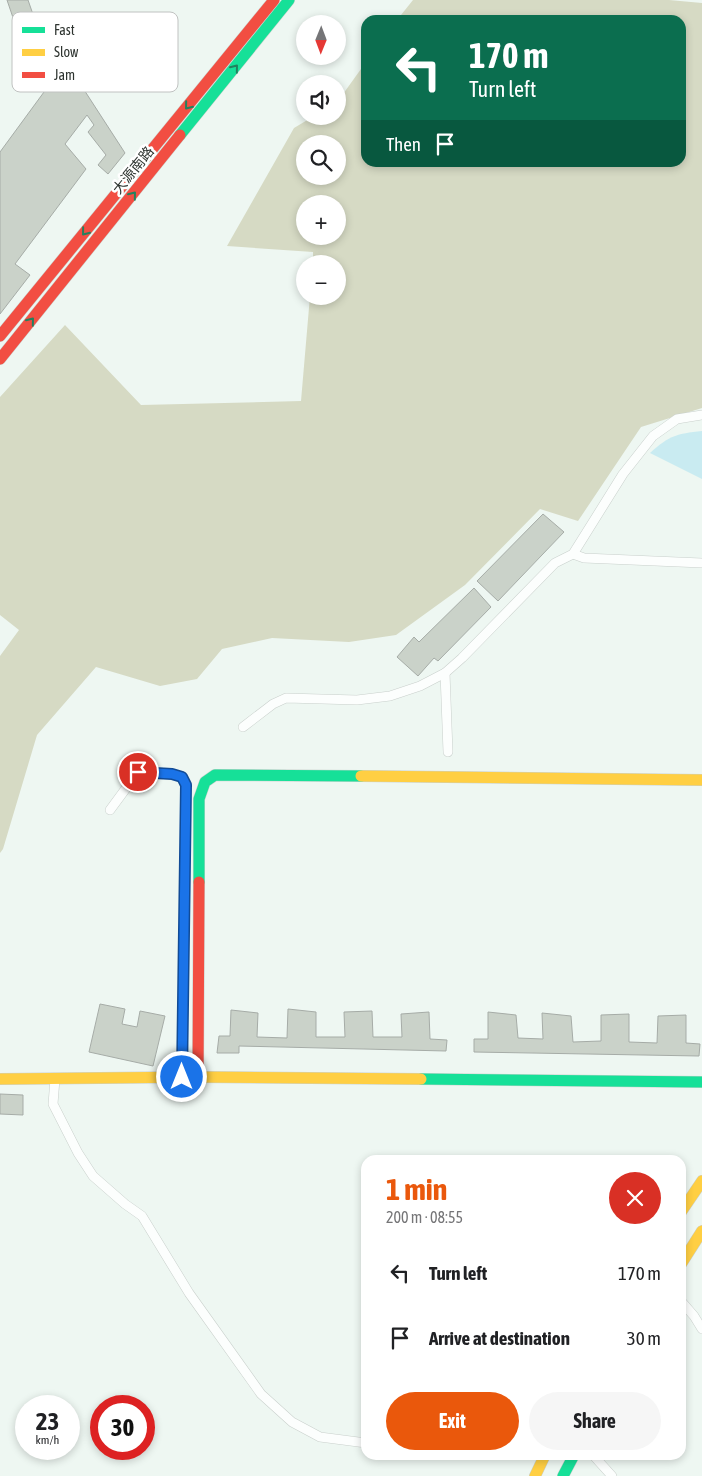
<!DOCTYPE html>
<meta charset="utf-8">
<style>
body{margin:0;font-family:"Asap Condensed","Noto Sans SC",sans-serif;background:#f6f6f6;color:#202124;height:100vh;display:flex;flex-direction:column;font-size:19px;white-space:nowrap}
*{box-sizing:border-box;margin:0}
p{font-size:16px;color:#757577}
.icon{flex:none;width:28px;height:28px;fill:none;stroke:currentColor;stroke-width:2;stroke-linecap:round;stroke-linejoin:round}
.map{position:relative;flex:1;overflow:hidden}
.panel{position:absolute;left:361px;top:1155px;width:325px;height:305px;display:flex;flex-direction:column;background:#fff;border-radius:15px;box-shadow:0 2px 8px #0003}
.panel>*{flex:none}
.top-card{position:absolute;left:361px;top:15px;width:325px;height:152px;border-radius:15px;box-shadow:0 2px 8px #0003;background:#0b6e4f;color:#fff;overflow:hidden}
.needle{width:32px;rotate:181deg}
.tools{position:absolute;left:296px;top:15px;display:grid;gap:10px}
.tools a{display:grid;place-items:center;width:50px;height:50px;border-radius:50%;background:#fff;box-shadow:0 2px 8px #0003;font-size:25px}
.speed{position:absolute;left:15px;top:1395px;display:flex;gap:10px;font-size:25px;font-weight:700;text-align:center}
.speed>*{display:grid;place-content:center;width:65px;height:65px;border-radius:50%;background:#fff;box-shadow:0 2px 8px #0003;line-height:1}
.speed small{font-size:12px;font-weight:400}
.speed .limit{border:8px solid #d22;background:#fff;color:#111}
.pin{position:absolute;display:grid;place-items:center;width:42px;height:42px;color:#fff;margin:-21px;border:2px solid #fff;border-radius:50%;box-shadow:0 1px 5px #0007}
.me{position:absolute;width:55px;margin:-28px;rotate:0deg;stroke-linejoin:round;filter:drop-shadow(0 0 4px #0008)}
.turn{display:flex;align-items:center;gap:18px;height:105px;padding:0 25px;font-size:22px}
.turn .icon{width:65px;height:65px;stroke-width:2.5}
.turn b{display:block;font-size:35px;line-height:42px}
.then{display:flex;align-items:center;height:48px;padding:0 25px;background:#0003;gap:10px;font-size:19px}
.round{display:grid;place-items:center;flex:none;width:52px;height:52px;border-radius:26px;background:#f6f6f6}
.headline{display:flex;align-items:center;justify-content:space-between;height:85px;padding:0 25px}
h1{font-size:30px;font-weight:700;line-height:38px;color:#ea580c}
.cta{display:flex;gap:10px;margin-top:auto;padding:10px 25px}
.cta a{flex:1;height:58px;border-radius:30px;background:#ea580c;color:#fff;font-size:20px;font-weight:700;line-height:58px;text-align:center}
.cta a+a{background:#f6f6f6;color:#202124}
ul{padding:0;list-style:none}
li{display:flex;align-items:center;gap:15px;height:65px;padding:0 25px}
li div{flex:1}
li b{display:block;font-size:19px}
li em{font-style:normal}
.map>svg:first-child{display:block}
.forest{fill:#d6dac4;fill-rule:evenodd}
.water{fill:#c9ebf1}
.building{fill:#cad2c9;stroke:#a6aca7}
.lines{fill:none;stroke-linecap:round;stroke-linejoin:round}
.street-casing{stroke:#c9d0cc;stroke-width:10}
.fast-casing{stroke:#c9d0cc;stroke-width:12}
.slow-casing{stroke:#c9d0cc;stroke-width:12}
.jam-casing{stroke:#c9d0cc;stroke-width:12}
.street{stroke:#fcfefd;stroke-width:9}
.fast{stroke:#16e098;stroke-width:11}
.slow{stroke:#ffcf43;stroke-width:11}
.jam{stroke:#f24e42;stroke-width:11}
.oneway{stroke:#23815e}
.route-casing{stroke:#114b97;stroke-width:12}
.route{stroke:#1a73e8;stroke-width:9}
.labels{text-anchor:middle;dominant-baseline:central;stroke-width:5;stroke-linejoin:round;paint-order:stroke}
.street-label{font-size:14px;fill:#2d332f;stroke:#fff}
.key{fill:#fff;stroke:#c0c2c1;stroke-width:1}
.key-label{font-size:14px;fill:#2d332f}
</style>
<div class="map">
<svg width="702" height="1476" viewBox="0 0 702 1476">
<rect width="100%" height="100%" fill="#eef7f2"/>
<path class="forest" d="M 413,0 L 669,0 L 702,3 L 702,408 L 641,427 L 578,521 L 540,509 L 465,585 L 396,635 L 349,642 L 272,638 L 222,649 L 197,679 L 160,686 L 96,667 L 37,735 L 3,849 L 0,853 L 0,656 L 19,630 L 0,615 L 0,397 L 65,325 L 141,405 L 301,401 L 310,296 L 338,296 L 338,264 L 313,264 L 313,252 L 227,246 L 294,128 L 314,116 L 338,116 L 338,101 L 366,62 L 366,162 L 681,162 L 681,20 L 397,20 ZM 305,144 L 338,144 L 338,176 L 305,176 ZM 305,204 L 338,204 L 338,236 L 305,236 Z"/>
<path class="water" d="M 702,431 L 702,479 L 650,453 C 670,435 676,434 702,431 Z"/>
<g class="building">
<path d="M 7,0 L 28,0 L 44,46 L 25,53 Z"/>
<path d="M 66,62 L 125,153 L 108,174 L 98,165 L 106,155 L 88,132 L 94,125 L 87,115 L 65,144 L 86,169 L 15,264 L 30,275 L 0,314 L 0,152 Z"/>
<path d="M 543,514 L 564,532 L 498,601 L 477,581 Z"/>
<path d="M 474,588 L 491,607 L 438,661 L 434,658 L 418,676 L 397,657 L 414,637 L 419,642 Z"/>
<path d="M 100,1004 L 125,1009 L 122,1024 L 137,1027 L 140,1011 L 165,1016 L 153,1066 L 89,1052 Z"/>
<path d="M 288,1009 L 316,1012 L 316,1037 L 345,1037 L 344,1012 L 372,1011 L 373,1037 L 402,1037 L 401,1014 L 429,1012 L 430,1039 L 447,1040 L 446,1051 L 239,1046 L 239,1053 L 217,1053 L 219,1036 L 230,1036 L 231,1010 L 258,1013 L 257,1037 L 287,1038 Z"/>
<path d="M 488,1012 L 516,1015 L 518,1038 L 543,1039 L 542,1013 L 571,1016 L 573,1042 L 601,1041 L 601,1015 L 629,1014 L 629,1042 L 657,1043 L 658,1016 L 686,1015 L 686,1043 L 700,1044 L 699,1056 L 474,1052 L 474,1039 L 488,1039 Z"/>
<path d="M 0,1094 L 23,1095 L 23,1115 L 0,1114 Z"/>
</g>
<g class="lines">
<defs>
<g id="street">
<path d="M 573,554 L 584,558 L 702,563"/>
<path d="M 445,673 L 448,752"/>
<path d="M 243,727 L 273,704 L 286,698 L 357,700 L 390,696 L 420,686 L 445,673 L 462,658 L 555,563 L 573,554 L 623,474 L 653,436 L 677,419 L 702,415"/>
<path d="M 110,810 L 138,772 L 173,774 L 182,777 L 186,785 L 182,1077"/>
<path d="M 55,1079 L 53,1104 L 78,1153 L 93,1176 L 125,1204 L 142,1216 L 189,1293 L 261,1394 L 292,1422 L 320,1437 L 366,1443"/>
<path d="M 681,1301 L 694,1316 L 702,1329"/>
<path d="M 593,1455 L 612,1476"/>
</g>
<g id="fast">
<path d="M 180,135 L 289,0"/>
<path d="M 199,882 L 199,799 L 205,782 L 215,775 L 361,776"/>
<path d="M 421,1079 L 702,1082"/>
<path d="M 563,1476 L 574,1455"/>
</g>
<g id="slow">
<path d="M 361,776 L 702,780"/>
<path d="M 0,1079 L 198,1077 L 421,1079"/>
<path d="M 681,1212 L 702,1181"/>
<path d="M 681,1264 L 702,1231"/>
<path d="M 535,1476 L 545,1455"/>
</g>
<g id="jam">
<path d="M 0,336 L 274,0"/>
<path d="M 0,359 L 180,135"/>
<path d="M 198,1077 L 199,882"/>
</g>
</defs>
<use href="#street" class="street-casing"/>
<use href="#fast" class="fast-casing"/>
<use href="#slow" class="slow-casing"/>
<use href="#jam" class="jam-casing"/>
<use href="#street" class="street"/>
<use href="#fast" class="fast"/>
<use href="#slow" class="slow"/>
<use href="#jam" class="jam"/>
</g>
<defs><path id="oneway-chevron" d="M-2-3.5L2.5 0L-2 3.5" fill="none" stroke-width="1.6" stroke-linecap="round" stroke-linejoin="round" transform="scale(1.25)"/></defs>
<g class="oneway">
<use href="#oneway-chevron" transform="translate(235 68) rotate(-51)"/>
<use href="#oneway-chevron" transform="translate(188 106) rotate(129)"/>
<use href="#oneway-chevron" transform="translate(133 195) rotate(-51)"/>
<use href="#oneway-chevron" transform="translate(85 232) rotate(129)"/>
<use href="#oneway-chevron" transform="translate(31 321) rotate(-51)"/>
</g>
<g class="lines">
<defs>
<path id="route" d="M 138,772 L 172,774 L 182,777 L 186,785 L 182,1077"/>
</defs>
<use href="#route" class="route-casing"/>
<use href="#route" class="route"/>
</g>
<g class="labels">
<g class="street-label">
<text transform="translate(133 170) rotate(-51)">大源南路</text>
</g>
</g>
<rect x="12" y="12" width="166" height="80" rx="8" class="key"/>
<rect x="22" y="27" width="23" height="6" fill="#16e098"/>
<rect x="22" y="49" width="23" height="7" fill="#ffcf43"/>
<rect x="22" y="72" width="23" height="6" fill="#f24e42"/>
<g class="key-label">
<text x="54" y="35">Fast</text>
<text x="54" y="57">Slow</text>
<text x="54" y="80">Jam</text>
</g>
</svg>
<div class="tools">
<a><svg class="needle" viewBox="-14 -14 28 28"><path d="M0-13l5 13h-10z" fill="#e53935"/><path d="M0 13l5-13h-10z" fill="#757577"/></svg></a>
<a><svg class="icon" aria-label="sound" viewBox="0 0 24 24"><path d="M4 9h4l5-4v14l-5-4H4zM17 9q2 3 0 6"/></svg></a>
<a><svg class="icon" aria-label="search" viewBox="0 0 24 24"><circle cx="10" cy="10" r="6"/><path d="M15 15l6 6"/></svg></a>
<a>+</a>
<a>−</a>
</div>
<div class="speed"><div>23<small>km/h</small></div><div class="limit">30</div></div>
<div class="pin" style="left:138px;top:772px;background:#d93025"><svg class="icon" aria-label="arrive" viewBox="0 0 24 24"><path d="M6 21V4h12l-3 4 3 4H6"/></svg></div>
<svg class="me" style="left:182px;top:1077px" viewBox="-20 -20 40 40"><circle r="17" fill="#1a73e8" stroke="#fff" stroke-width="3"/><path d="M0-11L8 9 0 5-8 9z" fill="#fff"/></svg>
<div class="top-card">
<div class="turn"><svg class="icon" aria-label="left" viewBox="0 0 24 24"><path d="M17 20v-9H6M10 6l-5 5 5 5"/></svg><div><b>170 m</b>Turn left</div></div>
<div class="then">Then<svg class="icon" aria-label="arrive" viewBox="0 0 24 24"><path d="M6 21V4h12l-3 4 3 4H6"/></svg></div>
</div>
<section class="panel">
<div class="headline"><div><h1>1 min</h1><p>200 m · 08:55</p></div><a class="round" style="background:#d93025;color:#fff"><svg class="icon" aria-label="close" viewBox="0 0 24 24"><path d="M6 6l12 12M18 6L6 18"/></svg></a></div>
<ul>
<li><svg class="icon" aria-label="left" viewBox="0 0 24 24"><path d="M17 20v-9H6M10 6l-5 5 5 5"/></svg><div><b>Turn left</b></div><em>170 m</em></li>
<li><svg class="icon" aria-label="arrive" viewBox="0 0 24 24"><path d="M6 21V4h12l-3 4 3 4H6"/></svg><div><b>Arrive at destination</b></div><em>30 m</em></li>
</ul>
<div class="cta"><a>Exit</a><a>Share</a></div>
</section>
</div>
